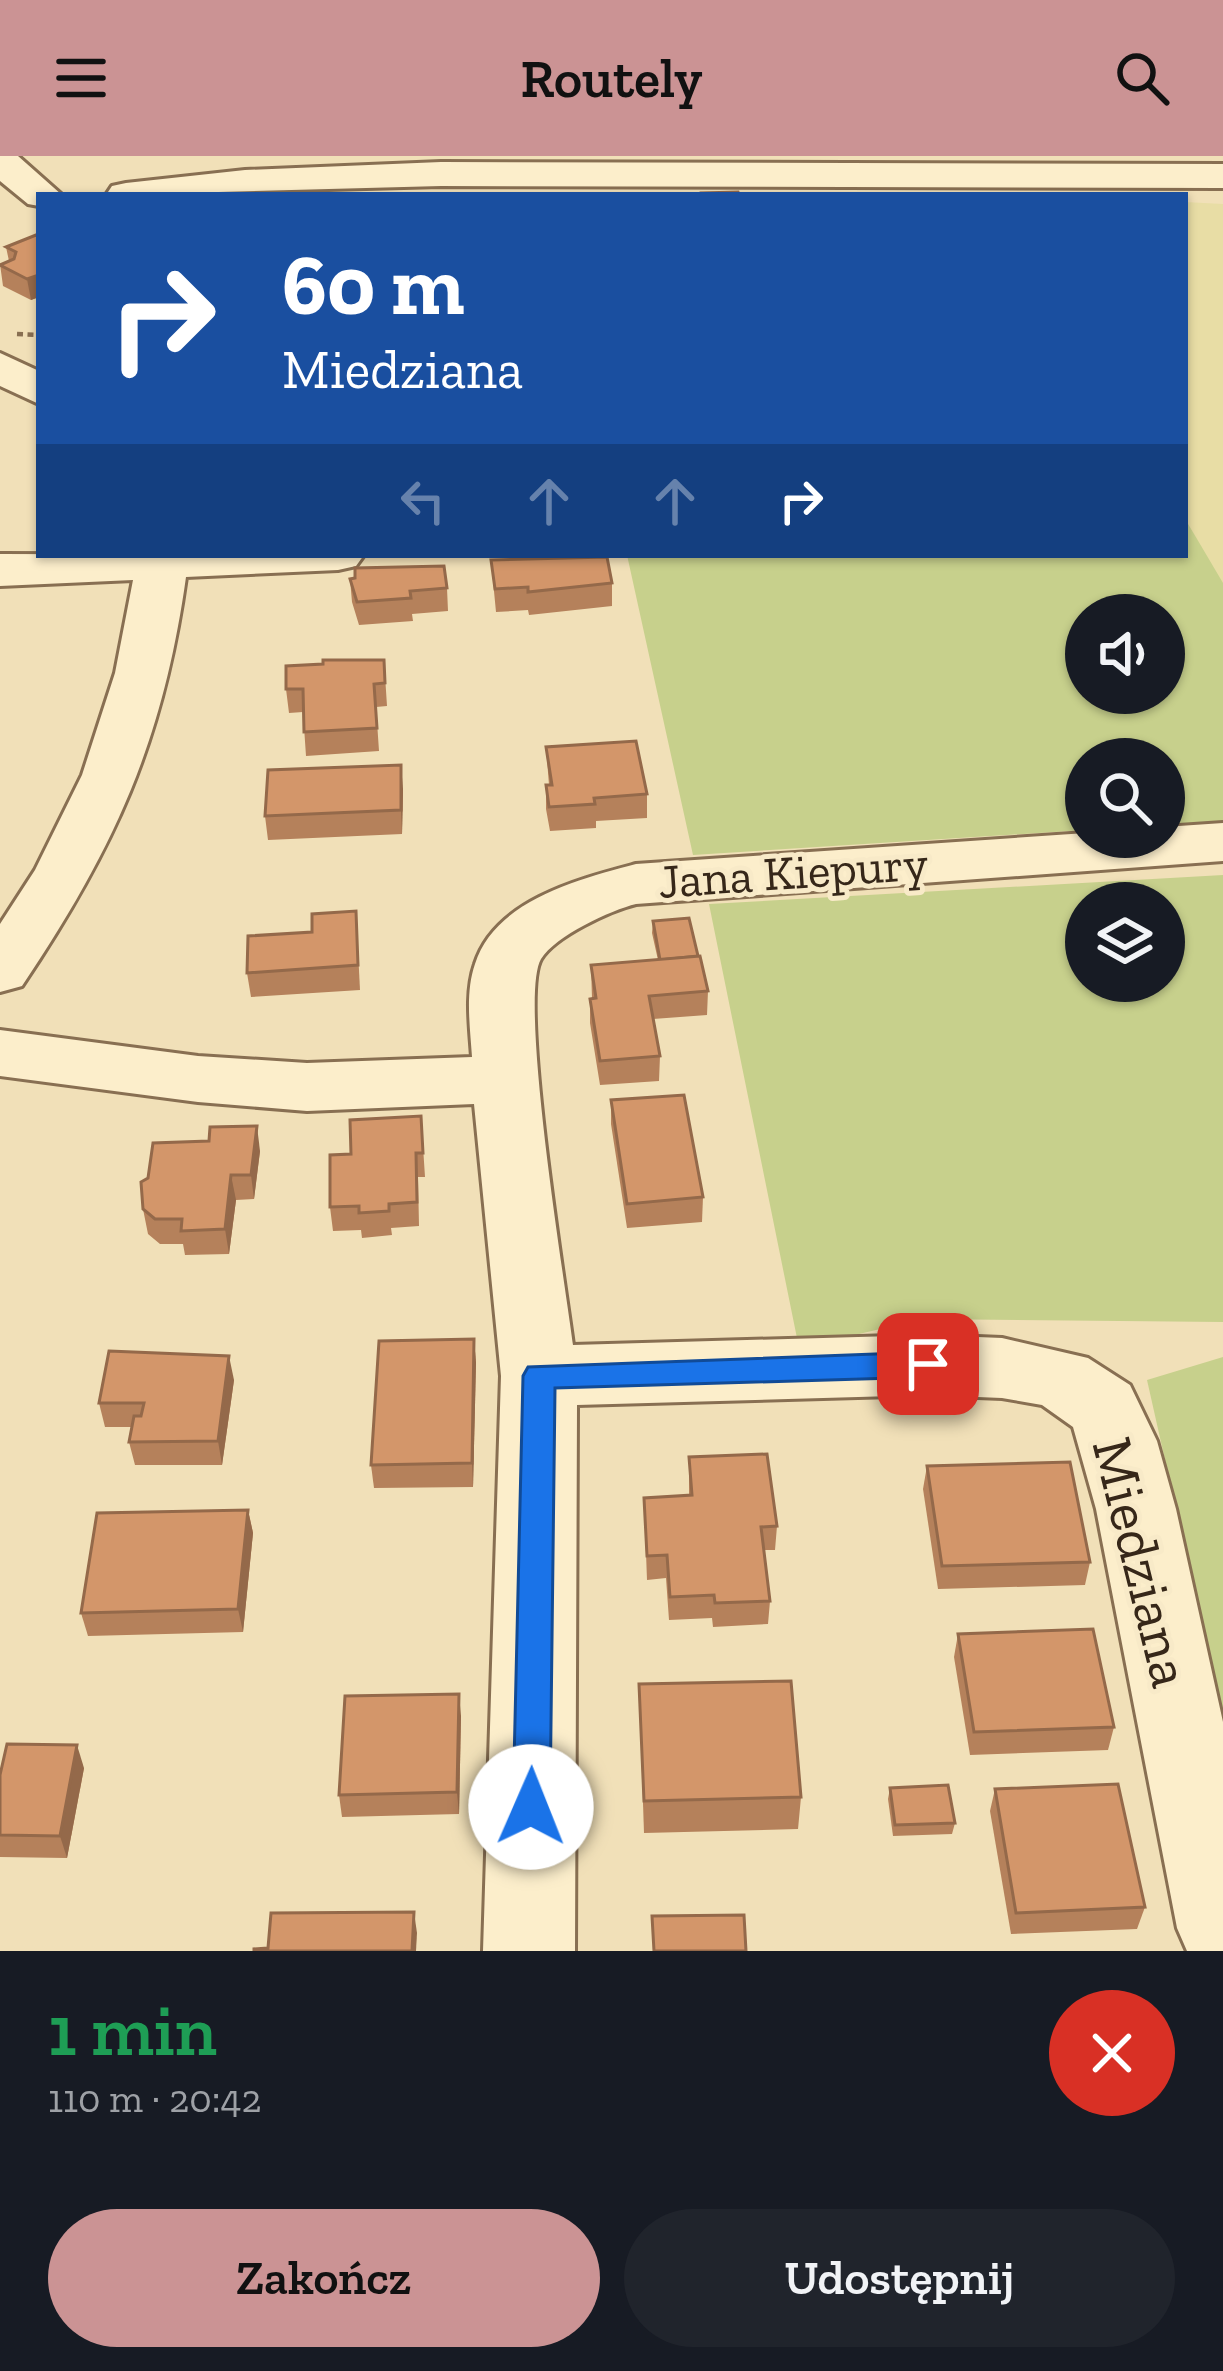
<!DOCTYPE html>
<html lang="pl">
<meta charset="utf-8">
<style>
body{margin:0;font-family:"Zilla Slab",serif;background:#20242c;color:#f1f3f6;height:100vh;display:flex;flex-direction:column;font-size:45px;white-space:nowrap}
*{box-sizing:border-box;margin:0}
p{font-size:39px;color:#9ea1a6}
.icon{flex:none;width:66px;height:66px;fill:none;stroke:currentColor;stroke-width:2;stroke-linecap:round;stroke-linejoin:round}
.map{position:relative;height:1795px;overflow:hidden}
.details{display:flex;flex-direction:column;background:#171b24;flex:1}
.details>*{flex:none}
.top-card{position:absolute;left:36px;top:36px;width:1152px;height:366px;border-radius:0px;box-shadow:0 3px 9px #0004;background:#1a4fa0;color:#fff;overflow:hidden}
.fabs{position:absolute;left:1065px;top:438px;display:grid;gap:24px}
.fabs a{display:grid;place-items:center;width:120px;height:120px;border-radius:50%;background:#171b24;box-shadow:0 3px 9px #0004;font-size:60px}
.pin{position:absolute;display:grid;place-items:center;width:102px;height:102px;color:#fff;margin:-51px;border-radius:24px;box-shadow:0 6px 18px #0006}
.me{position:absolute;width:132px;margin:-66px;rotate:1deg;stroke-linejoin:round;filter:drop-shadow(0 0 9px #0008)}
.turn{display:flex;align-items:center;gap:42px;height:252px;padding:0 48px;font-size:54px}
.turn .icon{width:156px;height:156px;stroke-width:2.5}
.turn b{display:block;font-size:84px;line-height:102px}
.lanes{display:flex;align-items:center;height:114px;padding:0 48px;background:#0003;justify-content:center;gap:60px;direction:ltr}
.lanes .off{opacity:.35}
.round{display:grid;place-items:center;flex:none;width:126px;height:126px;border-radius:63px;background:#20242c}
.head{display:flex;align-items:center;justify-content:space-between;height:204px;padding:0 48px}
h1{font-size:72px;font-weight:600;line-height:90px;color:#1e9e55}
.cta{display:flex;gap:24px;margin-top:auto;padding:24px 48px}
.cta a{flex:1;height:138px;border-radius:72px;background:#cb9394;color:#111;font-size:48px;font-weight:600;line-height:138px;text-align:center}
.cta a+a{background:#20242c;color:#f1f3f6}
header{display:flex;justify-content:space-between;align-items:center;height:156px;padding:0 48px;background:#cb9394;color:#111;font-size:54px;font-weight:600}
.map>svg:first-child{display:block}
.farmland{fill:#e8dda5}
.green{fill:#c7d08c;fill-rule:evenodd}
.lines{fill:none;stroke-linecap:round;stroke-linejoin:round}
.minor-casing{stroke:#886f52;stroke-width:6}
.path{stroke:#886f52;stroke-width:4.5;stroke-dasharray:6 4.5;stroke-linecap:butt}
.minor{fill:#fceecb;fill-rule:evenodd}
.wall{fill:#b5815b}
.shaded-wall{fill:#94694a}
.building{fill:#d3966a;stroke:#94694a;stroke-width:3}
.route{fill:#1a73e8;stroke:#114b97;stroke-width:3}
.labels{text-anchor:middle;dominant-baseline:central;stroke-width:10;stroke-linejoin:round;paint-order:stroke}
.street-label{font-size:48px;fill:#362719;stroke:#f8eac8}
.near-street-label{font-size:57px;fill:#362719;stroke:#f8eac8}
</style>
<header><svg class="icon" aria-label="menu" viewBox="0 0 24 24"><path d="M4 6h16M4 12h16M4 18h16"/></svg>Routely<svg class="icon" aria-label="search" viewBox="0 0 24 24"><circle cx="10" cy="10" r="6"/><path d="M15 15l6 6"/></svg></header>
<div class="map">
<svg width="1223" height="1795" viewBox="0 0 1223 1795">
<rect width="100%" height="100%" fill="#f1e0b8"/>
<path class="farmland" d="M 1185,46 L 1223,48 L 1223,431 L 1185,362 Z"/>
<g class="green">
<path d="M 1187,366 L 1223,427 L 1223,665 L 1164,669 L 1164,603 L 1086,603 L 1086,674 L 693,699 L 627,399 L 1185,399 ZM 1086,459 L 1164,459 L 1164,537 L 1086,537 Z"/>
<path d="M 1223,719 L 1223,1166 L 923,1163 L 799,1192 L 709,748 ZM 1086,747 L 1164,747 L 1164,825 L 1086,825 Z"/>
<path d="M 1223,1201 L 1223,1562 L 1147,1224 Z"/>
</g>
<g class="lines">
<defs>
<g id="minor">
<path d="M 0,0 L 18,0 L 62,39 L 39,39 L 39,50 L 28,48 L 0,25 Z"/>
<path d="M 441,6 L 1223,8 L 1223,32 L 441,30 L 106,39 L 112,30 L 126,27 L 245,14 Z"/>
<path d="M 0,197 L 39,215 L 39,248 L 0,230 Z"/>
<path d="M 0,398 L 364,399 L 356,410 L 338,414 L 186,421 C 163,586 114,693 22,830 L 0,836 L 0,768 L 35,714 L 82,619 L 115,517 L 133,424 L 0,430 Z"/>
<path d="M 1223,667 L 1223,705 L 636,748 C 611,754 555,780 541,803 C 518,842 565,1127 573,1189 L 928,1179 L 1002,1182 L 1088,1202 L 1130,1229 L 1157,1285 L 1176,1353 L 1223,1566 L 1223,1795 L 1187,1795 L 1177,1772 L 1096,1353 L 1073,1271 L 1042,1249 L 1002,1242 L 928,1239 L 577,1249 L 575,1795 L 483,1795 L 501,1220 L 474,948 L 307,955 L 198,946 L 0,920 L 0,874 L 198,900 L 307,907 L 472,901 C 470,870 465,837 475,808 C 495,744 580,723 636,708 L 1086,677 L 1086,681 L 1164,681 L 1164,671 Z"/>
</g>
</defs>
<use href="#minor" class="minor-casing"/>
<path class="path" d="M 17,178 L 39,179"/>
<use href="#minor" class="minor"/>
</g>
<g class="wall">
<path d="M 39,81 L 39,141 L 31,144 L 3,130 L 0,108 L 9,105 L 6,91 Z"/>
<path d="M 491,404 L 612,427 L 612,450 L 529,459 L 528,454 L 496,456 Z"/>
<path d="M 350,423 L 447,432 L 448,455 L 412,458 L 413,465 L 359,469 L 352,446 Z"/>
<path d="M 384,504 L 387,550 L 376,551 L 379,595 L 306,600 L 303,556 L 289,557 L 286,533 Z"/>
<path d="M 546,591 L 647,638 L 647,662 L 596,665 L 596,672 L 550,675 L 546,653 L 546,629 L 549,629 Z"/>
<path d="M 403,633 L 402,678 L 268,684 L 265,660 Z"/>
<path d="M 356,755 L 360,834 L 251,841 L 247,817 L 312,776 Z"/>
<path d="M 653,765 L 698,800 L 708,835 L 707,859 L 653,863 L 660,900 L 659,925 L 600,929 L 590,867 L 590,843 L 592,843 L 591,809 L 658,804 L 652,777 Z"/>
<path d="M 611,944 L 703,1041 L 702,1066 L 627,1072 L 611,968 Z"/>
<path d="M 421,960 L 425,1021 L 418,1021 L 419,1070 L 391,1072 L 392,1079 L 362,1082 L 361,1074 L 333,1075 L 330,1051 L 351,998 Z"/>
<path d="M 260,995 L 254,1043 L 236,1044 L 229,1098 L 185,1099 L 183,1088 L 160,1088 L 148,1078 L 143,1053 Z"/>
<path d="M 474,1183 L 476,1207 L 473,1331 L 374,1332 L 371,1309 Z"/>
<path d="M 234,1224 L 222,1309 L 135,1309 L 129,1286 L 132,1271 L 105,1271 L 99,1247 Z"/>
<path d="M 689,1301 L 777,1370 L 775,1394 L 764,1394 L 770,1445 L 768,1468 L 713,1471 L 712,1462 L 669,1464 L 666,1422 L 647,1424 L 644,1342 L 689,1339 Z"/>
<path d="M 927,1310 L 1090,1406 L 1085,1429 L 938,1433 L 923,1333 Z"/>
<path d="M 248,1354 L 253,1377 L 243,1476 L 88,1480 L 81,1457 Z"/>
<path d="M 958,1478 L 1114,1571 L 1108,1594 L 970,1599 L 954,1501 Z"/>
<path d="M 639,1528 L 801,1641 L 798,1673 L 644,1677 Z"/>
<path d="M 461,1560 L 459,1658 L 342,1661 L 339,1639 Z"/>
<path d="M 84,1612 L 67,1702 L 0,1701 L 0,1619 Z"/>
<path d="M 890,1632 L 955,1667 L 952,1678 L 893,1680 L 888,1643 Z"/>
<path d="M 995,1633 L 1145,1751 L 1137,1773 L 1011,1778 L 990,1655 Z"/>
</g>
<g class="shaded-wall">
<path d="M 39,119 L 39,141 L 31,144 L 27,123 Z"/>
<path d="M 401,609 L 403,633 L 402,678 L 401,654 Z"/>
<path d="M 257,970 L 260,995 L 254,1043 L 251,1019 Z"/>
<path d="M 231,1019 L 236,1044 L 229,1098 L 225,1073 Z"/>
<path d="M 474,1183 L 476,1207 L 473,1331 L 472,1307 Z"/>
<path d="M 229,1200 L 234,1224 L 222,1309 L 218,1285 Z"/>
<path d="M 248,1354 L 253,1377 L 243,1476 L 238,1453 Z"/>
<path d="M 459,1538 L 461,1560 L 459,1658 L 457,1636 Z"/>
<path d="M 77,1589 L 84,1612 L 67,1702 L 60,1680 Z"/>
<path d="M 414,1756 L 417,1777 L 416,1795 L 412,1795 Z"/>
</g>
<g class="building">
<path d="M 738,36 L 739,39 L 701,39 L 701,37 Z"/>
<path d="M 36,79 L 39,81 L 39,119 L 27,123 L 0,109 L 14,103 L 16,96 L 6,91 Z"/>
<path d="M 607,401 L 612,427 L 528,436 L 528,431 L 495,433 L 491,404 Z"/>
<path d="M 444,410 L 447,432 L 410,435 L 411,442 L 357,446 L 350,423 L 355,422 L 355,412 Z"/>
<path d="M 323,504 L 384,504 L 385,527 L 374,528 L 377,572 L 304,576 L 303,533 L 286,533 L 286,510 L 323,508 Z"/>
<path d="M 636,585 L 647,638 L 594,642 L 595,648 L 549,651 L 546,629 L 552,629 L 546,591 Z"/>
<path d="M 401,609 L 401,654 L 265,660 L 268,614 Z"/>
<path d="M 356,755 L 358,809 L 247,817 L 248,780 L 312,776 L 312,758 Z"/>
<path d="M 689,762 L 698,800 L 660,804 L 653,765 Z"/>
<path d="M 700,800 L 708,835 L 649,840 L 660,900 L 600,905 L 590,843 L 596,842 L 591,809 Z"/>
<path d="M 684,939 L 703,1041 L 627,1048 L 611,944 Z"/>
<path d="M 421,960 L 423,997 L 416,997 L 417,1046 L 389,1048 L 389,1055 L 359,1057 L 359,1050 L 330,1051 L 330,999 L 351,998 L 350,964 Z"/>
<path d="M 257,970 L 251,1019 L 231,1019 L 225,1073 L 181,1075 L 182,1063 L 155,1063 L 143,1053 L 141,1026 L 148,1022 L 153,987 L 209,985 L 210,971 Z"/>
<path d="M 474,1183 L 472,1307 L 371,1309 L 379,1185 Z"/>
<path d="M 109,1195 L 229,1200 L 218,1285 L 129,1286 L 134,1260 L 141,1260 L 144,1247 L 99,1247 Z"/>
<path d="M 767,1298 L 777,1370 L 761,1371 L 770,1445 L 715,1447 L 714,1439 L 670,1441 L 667,1399 L 647,1400 L 644,1342 L 692,1339 L 689,1301 Z"/>
<path d="M 1070,1306 L 1090,1406 L 942,1410 L 927,1310 Z"/>
<path d="M 248,1354 L 238,1453 L 81,1457 L 97,1357 Z"/>
<path d="M 1093,1473 L 1114,1571 L 974,1576 L 958,1478 Z"/>
<path d="M 791,1525 L 801,1641 L 644,1645 L 639,1528 Z"/>
<path d="M 459,1538 L 457,1636 L 339,1639 L 345,1540 Z"/>
<path d="M 7,1588 L 77,1589 L 60,1680 L 0,1679 L 0,1619 Z"/>
<path d="M 1118,1628 L 1145,1751 L 1016,1757 L 995,1633 Z"/>
<path d="M 948,1629 L 955,1667 L 895,1669 L 890,1632 Z"/>
<path d="M 414,1756 L 412,1795 L 254,1795 L 254,1793 L 268,1792 L 271,1757 Z"/>
<path d="M 744,1759 L 746,1795 L 654,1795 L 652,1760 Z"/>
</g>
<path class="route" d="M 928,1196 L 939,1200 L 943,1208 L 939,1217 L 928,1221 L 555,1232 L 550,1651 L 544,1663 L 531,1668 L 518,1663 L 513,1651 L 523,1220 L 528,1211 Z"/>
<g class="labels">
<g class="street-label">
<text transform="translate(793 716) rotate(-4)">Jana Kiepury</text>
</g>
<g class="near-street-label">
<text transform="translate(1142 1406) rotate(76)">Miedziana</text>
</g>
</g>
</svg>
<div class="fabs">
<a><svg class="icon" aria-label="sound" viewBox="0 0 24 24"><path d="M4 9h4l5-4v14l-5-4H4zM17 9q2 3 0 6"/></svg></a>
<a><svg class="icon" aria-label="search" viewBox="0 0 24 24"><circle cx="10" cy="10" r="6"/><path d="M15 15l6 6"/></svg></a>
<a><svg class="icon" aria-label="layers" viewBox="0 0 24 24"><path d="M12 4l9 5-9 5-9-5zM3 14l9 5 9-5"/></svg></a>
</div>
<div class="pin" style="left:928px;top:1208px;background:#d93025"><svg class="icon" aria-label="arrive" viewBox="0 0 24 24"><path d="M6 21V4h12l-3 4 3 4H6"/></svg></div>
<svg class="me" style="left:531px;top:1651px" viewBox="-20 -20 40 40"><circle r="19" fill="#fff"/><path d="M0-13L10 11 0 6-10 11z" fill="#1a73e8"/></svg>
<div class="top-card">
<div class="turn"><svg class="icon" aria-label="right" viewBox="0 0 24 24"><path d="M7 20v-9h11M14 6l5 5-5 5"/></svg><div><b>60 m</b>Miedziana</div></div>
<div class="lanes"><svg class="icon off" aria-label="left" viewBox="0 0 24 24"><path d="M17 20v-9H6M10 6l-5 5 5 5"/></svg><svg class="icon off" aria-label="ahead" viewBox="0 0 24 24"><path d="M12 20V5M6 11l6-6 6 6"/></svg><svg class="icon off" aria-label="ahead" viewBox="0 0 24 24"><path d="M12 20V5M6 11l6-6 6 6"/></svg><svg class="icon" aria-label="right" viewBox="0 0 24 24"><path d="M7 20v-9h11M14 6l5 5-5 5"/></svg></div>
</div>
</div>
<section class="details">
<div class="head"><div><h1>1 min</h1><p>110 m · 20:42</p></div><a class="round" style="background:#d93025;color:#fff"><svg class="icon" aria-label="close" viewBox="0 0 24 24"><path d="M6 6l12 12M18 6L6 18"/></svg></a></div>
<div class="cta"><a>Zakończ</a><a>Udostępnij</a></div>
</section>
